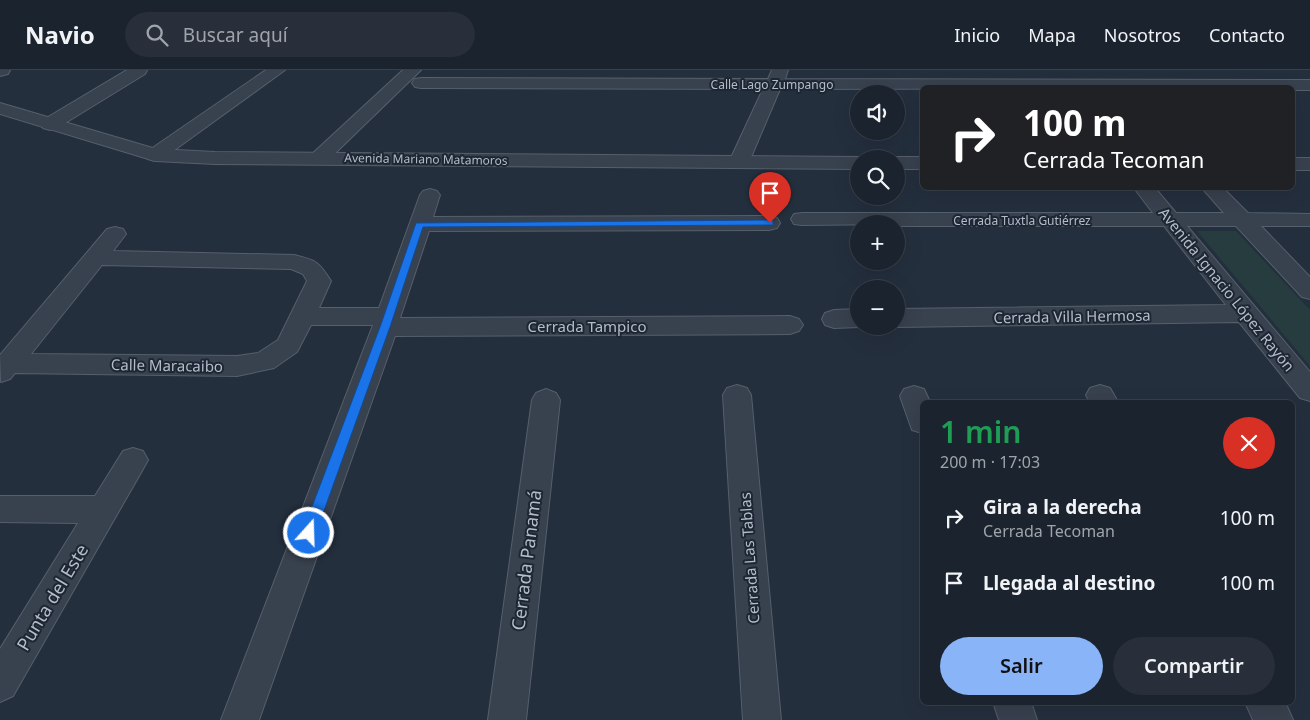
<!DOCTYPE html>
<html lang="es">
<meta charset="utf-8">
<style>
body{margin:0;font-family:"Noto Sans",sans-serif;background:#282f3a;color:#f1f3f6;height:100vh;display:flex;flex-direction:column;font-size:19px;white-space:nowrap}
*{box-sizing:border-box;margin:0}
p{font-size:16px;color:#a0a4aa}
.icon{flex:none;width:28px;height:28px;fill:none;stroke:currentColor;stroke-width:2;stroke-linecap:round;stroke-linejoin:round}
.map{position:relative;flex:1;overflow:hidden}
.panel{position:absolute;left:920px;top:330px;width:375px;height:305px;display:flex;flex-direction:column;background:#1b232e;border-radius:8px;box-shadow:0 5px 20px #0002,0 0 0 1px #39404a}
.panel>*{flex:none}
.guide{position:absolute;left:920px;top:15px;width:375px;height:105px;border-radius:8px;box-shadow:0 5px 20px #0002,0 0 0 1px #39404a;background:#202124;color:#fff;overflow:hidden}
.controls{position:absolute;left:850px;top:15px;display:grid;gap:10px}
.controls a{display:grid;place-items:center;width:55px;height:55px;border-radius:50%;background:#1b232e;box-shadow:0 5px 20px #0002,0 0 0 1px #39404a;font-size:25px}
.pin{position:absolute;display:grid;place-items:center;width:42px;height:42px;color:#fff;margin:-51px -21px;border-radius:50% 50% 50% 0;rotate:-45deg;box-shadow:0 0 5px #0007}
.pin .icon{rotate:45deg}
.me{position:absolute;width:55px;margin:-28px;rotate:20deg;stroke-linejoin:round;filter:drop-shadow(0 0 4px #0008)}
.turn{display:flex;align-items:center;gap:18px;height:105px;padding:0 20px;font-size:22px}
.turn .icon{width:65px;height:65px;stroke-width:2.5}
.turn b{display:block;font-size:35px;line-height:42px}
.round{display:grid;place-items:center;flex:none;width:52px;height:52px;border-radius:26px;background:#282f3a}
.headline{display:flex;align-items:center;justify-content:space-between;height:85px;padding:0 20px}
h1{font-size:30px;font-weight:600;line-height:38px;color:#1e9e55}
.action{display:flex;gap:10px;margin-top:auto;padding:10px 20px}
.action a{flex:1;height:58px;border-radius:30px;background:#8ab4f8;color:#111;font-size:20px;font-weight:600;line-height:58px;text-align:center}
.action a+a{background:#282f3a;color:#f1f3f6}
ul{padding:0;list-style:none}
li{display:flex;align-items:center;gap:15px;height:65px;padding:0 20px}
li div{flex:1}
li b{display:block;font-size:19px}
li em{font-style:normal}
header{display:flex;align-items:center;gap:30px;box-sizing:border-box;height:70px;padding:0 25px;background:#1b232e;border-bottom:1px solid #39404a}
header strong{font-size:24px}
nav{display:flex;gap:28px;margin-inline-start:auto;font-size:18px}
.search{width:350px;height:45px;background:#282f3a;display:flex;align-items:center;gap:12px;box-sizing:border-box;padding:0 18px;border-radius:28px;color:#a0a4aa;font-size:19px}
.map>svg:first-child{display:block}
.green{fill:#263c3f}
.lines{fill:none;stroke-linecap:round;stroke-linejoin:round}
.minor-casing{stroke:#565f6c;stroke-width:2}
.tertiary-casing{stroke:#565f6c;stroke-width:2}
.minor{fill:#38414e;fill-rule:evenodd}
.tertiary{fill:#38414e;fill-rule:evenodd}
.route{fill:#1a73e8;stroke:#114b97}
.labels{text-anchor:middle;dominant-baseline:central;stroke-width:4;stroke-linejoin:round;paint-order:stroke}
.far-street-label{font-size:12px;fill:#b4bcc9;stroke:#1d2633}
.street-label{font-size:15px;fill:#b4bcc9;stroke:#1d2633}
.near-street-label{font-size:18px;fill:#b4bcc9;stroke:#1d2633}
</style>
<header>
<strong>Navio</strong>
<div class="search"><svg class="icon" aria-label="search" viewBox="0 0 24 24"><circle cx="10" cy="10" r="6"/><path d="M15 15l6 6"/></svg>Buscar aquí</div>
<nav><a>Inicio</a><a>Mapa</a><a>Nosotros</a><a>Contacto</a></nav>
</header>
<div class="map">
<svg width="1310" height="650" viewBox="0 0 1310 650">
<rect width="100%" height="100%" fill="#242f3e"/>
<path class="green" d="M 1197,161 L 1236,161 L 1310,240 L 1310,296 Z"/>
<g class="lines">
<defs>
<g id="minor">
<path d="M 0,0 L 10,0 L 8,4 L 0,6 Z"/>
<path d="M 127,0 L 147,0 L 145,4 L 57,58 L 50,60 L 43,58 L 41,54 L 43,50 Z"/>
<path d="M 266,0 L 285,0 L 162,89 L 155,91 L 148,89 L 145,85 L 148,81 Z"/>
<path d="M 403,0 L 421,0 L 326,92 L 319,94 L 312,92 L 309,88 L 312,84 Z"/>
<path d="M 772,0 L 788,0 L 785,9 L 1310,10 L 1310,20 L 1292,20 L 1292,18 L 780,19 L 749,92 L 746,96 L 739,98 L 732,96 L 729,92 L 763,19 L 421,18 L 415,17 L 412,13 L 415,9 L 421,8 L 768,9 Z"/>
<path d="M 1134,118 L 1155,118 L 1176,143 L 1224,143 L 1202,118 L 1223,118 L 1248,143 L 1310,144 L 1310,156 L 1261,156 L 1310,207 L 1310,229 L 1302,227 L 1236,156 L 1187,156 L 1310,302 L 1310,331 L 1300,328 L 1239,252 L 896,257 L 895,256 L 896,239 L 1226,235 L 1164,156 L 896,156 L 896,154 L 802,155 L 794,154 L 791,149 L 794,144 L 802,143 L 1153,143 Z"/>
<path d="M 430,119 L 437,121 L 440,125 L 433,147 L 769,146 L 777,148 L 780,153 L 777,158 L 769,160 L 429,161 L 400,248 L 790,246 L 799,249 L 803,255 L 799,261 L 790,264 L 395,266 L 259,650 L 221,650 L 373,255 L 311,255 L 297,282 L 274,298 L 237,306 L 15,303 L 10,309 L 1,312 L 0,285 L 107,159 L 115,157 L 123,159 L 126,164 L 113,181 L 294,185 C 316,190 319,192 331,211 L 319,238 L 379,238 L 420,125 L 423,121 ZM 102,195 L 291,199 L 303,204 L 307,211 L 278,270 L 258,283 L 237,286 L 31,284 Z"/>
<path d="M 859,239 L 859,257 L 834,258 L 825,255 L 822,249 L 825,243 L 834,240 Z"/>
<path d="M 737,315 L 747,318 L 751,325 L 781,650 L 743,650 L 723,325 L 727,318 Z"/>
<path d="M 1100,315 L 1110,318 L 1118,332 L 1090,332 L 1086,325 L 1090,318 Z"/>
<path d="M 914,316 L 924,319 L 930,332 L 922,332 L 922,363 L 912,360 L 900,326 L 904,319 Z"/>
<path d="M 546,319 L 556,323 L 560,330 L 526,650 L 488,650 L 532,330 L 536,323 Z"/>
<path d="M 133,378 L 143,381 L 148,390 L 143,399 L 13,626 L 0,632 L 0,579 L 78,453 L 0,452 L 0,426 L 95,426 L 123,381 Z"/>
<path d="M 993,632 L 1031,632 L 1037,650 L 999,650 Z"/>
<path d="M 1245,632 L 1285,632 L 1293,650 L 1253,650 Z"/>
</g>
<g id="tertiary">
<path d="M 0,33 L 156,79 L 215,82 L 859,87 L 866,89 L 859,89 L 859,99 L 215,94 L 155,91 L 0,44 Z"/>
<path d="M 896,87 L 922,87 L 922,99 L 896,99 L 896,89 L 889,89 Z"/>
<rect x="1292" y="88" width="18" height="12"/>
</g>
</defs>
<use href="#minor" class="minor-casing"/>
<use href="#tertiary" class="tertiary-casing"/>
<use href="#minor" class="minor"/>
<use href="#tertiary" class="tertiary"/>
</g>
<path class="route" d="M 770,150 L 773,151 L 773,155 L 423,157 L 390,257 L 316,463 L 314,467 L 309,469 L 304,467 L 302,463 L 380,257 L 416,153 Z"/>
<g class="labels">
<g class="far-street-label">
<text x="772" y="14">Calle Lago Zumpango</text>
<text transform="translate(426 89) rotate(1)">Avenida Mariano Matamoros</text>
<text x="1022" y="150">Cerrada Tuxtla Gutiérrez</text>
</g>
<g class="street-label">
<text transform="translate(1227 219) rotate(51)">Avenida Ignacio López Rayón</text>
<text transform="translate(1072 246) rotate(-1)">Cerrada Villa Hermosa</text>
<text x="587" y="256">Cerrada Tampico</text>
<text transform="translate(167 295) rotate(1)">Calle Maracaibo</text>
<text transform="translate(749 488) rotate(-94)">Cerrada Las Tablas</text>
</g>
<g class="near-street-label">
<text transform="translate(526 490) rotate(-83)">Cerrada Panamá</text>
<text transform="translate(52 527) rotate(-59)">Punta del Este</text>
</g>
</g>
</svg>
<div class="controls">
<a><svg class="icon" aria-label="sound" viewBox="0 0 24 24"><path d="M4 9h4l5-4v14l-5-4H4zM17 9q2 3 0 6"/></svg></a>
<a><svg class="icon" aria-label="search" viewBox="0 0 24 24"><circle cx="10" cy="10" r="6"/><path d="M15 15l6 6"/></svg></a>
<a>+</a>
<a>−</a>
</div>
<div class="pin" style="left:770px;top:153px;background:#d93025"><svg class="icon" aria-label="arrive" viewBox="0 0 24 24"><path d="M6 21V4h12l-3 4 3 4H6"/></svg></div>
<svg class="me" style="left:309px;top:463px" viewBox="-20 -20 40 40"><circle r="17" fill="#1a73e8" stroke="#fff" stroke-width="3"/><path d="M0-11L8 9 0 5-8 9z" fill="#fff"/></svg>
<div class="guide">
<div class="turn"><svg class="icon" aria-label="right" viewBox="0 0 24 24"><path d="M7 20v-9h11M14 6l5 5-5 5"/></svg><div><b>100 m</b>Cerrada Tecoman</div></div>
</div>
<section class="panel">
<div class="headline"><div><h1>1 min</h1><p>200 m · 17:03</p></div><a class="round" style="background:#d93025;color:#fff"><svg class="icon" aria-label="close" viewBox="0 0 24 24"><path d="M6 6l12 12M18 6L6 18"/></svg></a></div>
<ul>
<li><svg class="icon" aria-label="right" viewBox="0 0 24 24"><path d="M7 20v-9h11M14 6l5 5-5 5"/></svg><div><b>Gira a la derecha</b><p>Cerrada Tecoman</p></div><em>100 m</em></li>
<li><svg class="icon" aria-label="arrive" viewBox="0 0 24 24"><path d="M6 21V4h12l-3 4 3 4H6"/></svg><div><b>Llegada al destino</b></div><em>100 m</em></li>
</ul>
<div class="action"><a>Salir</a><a>Compartir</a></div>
</section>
</div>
